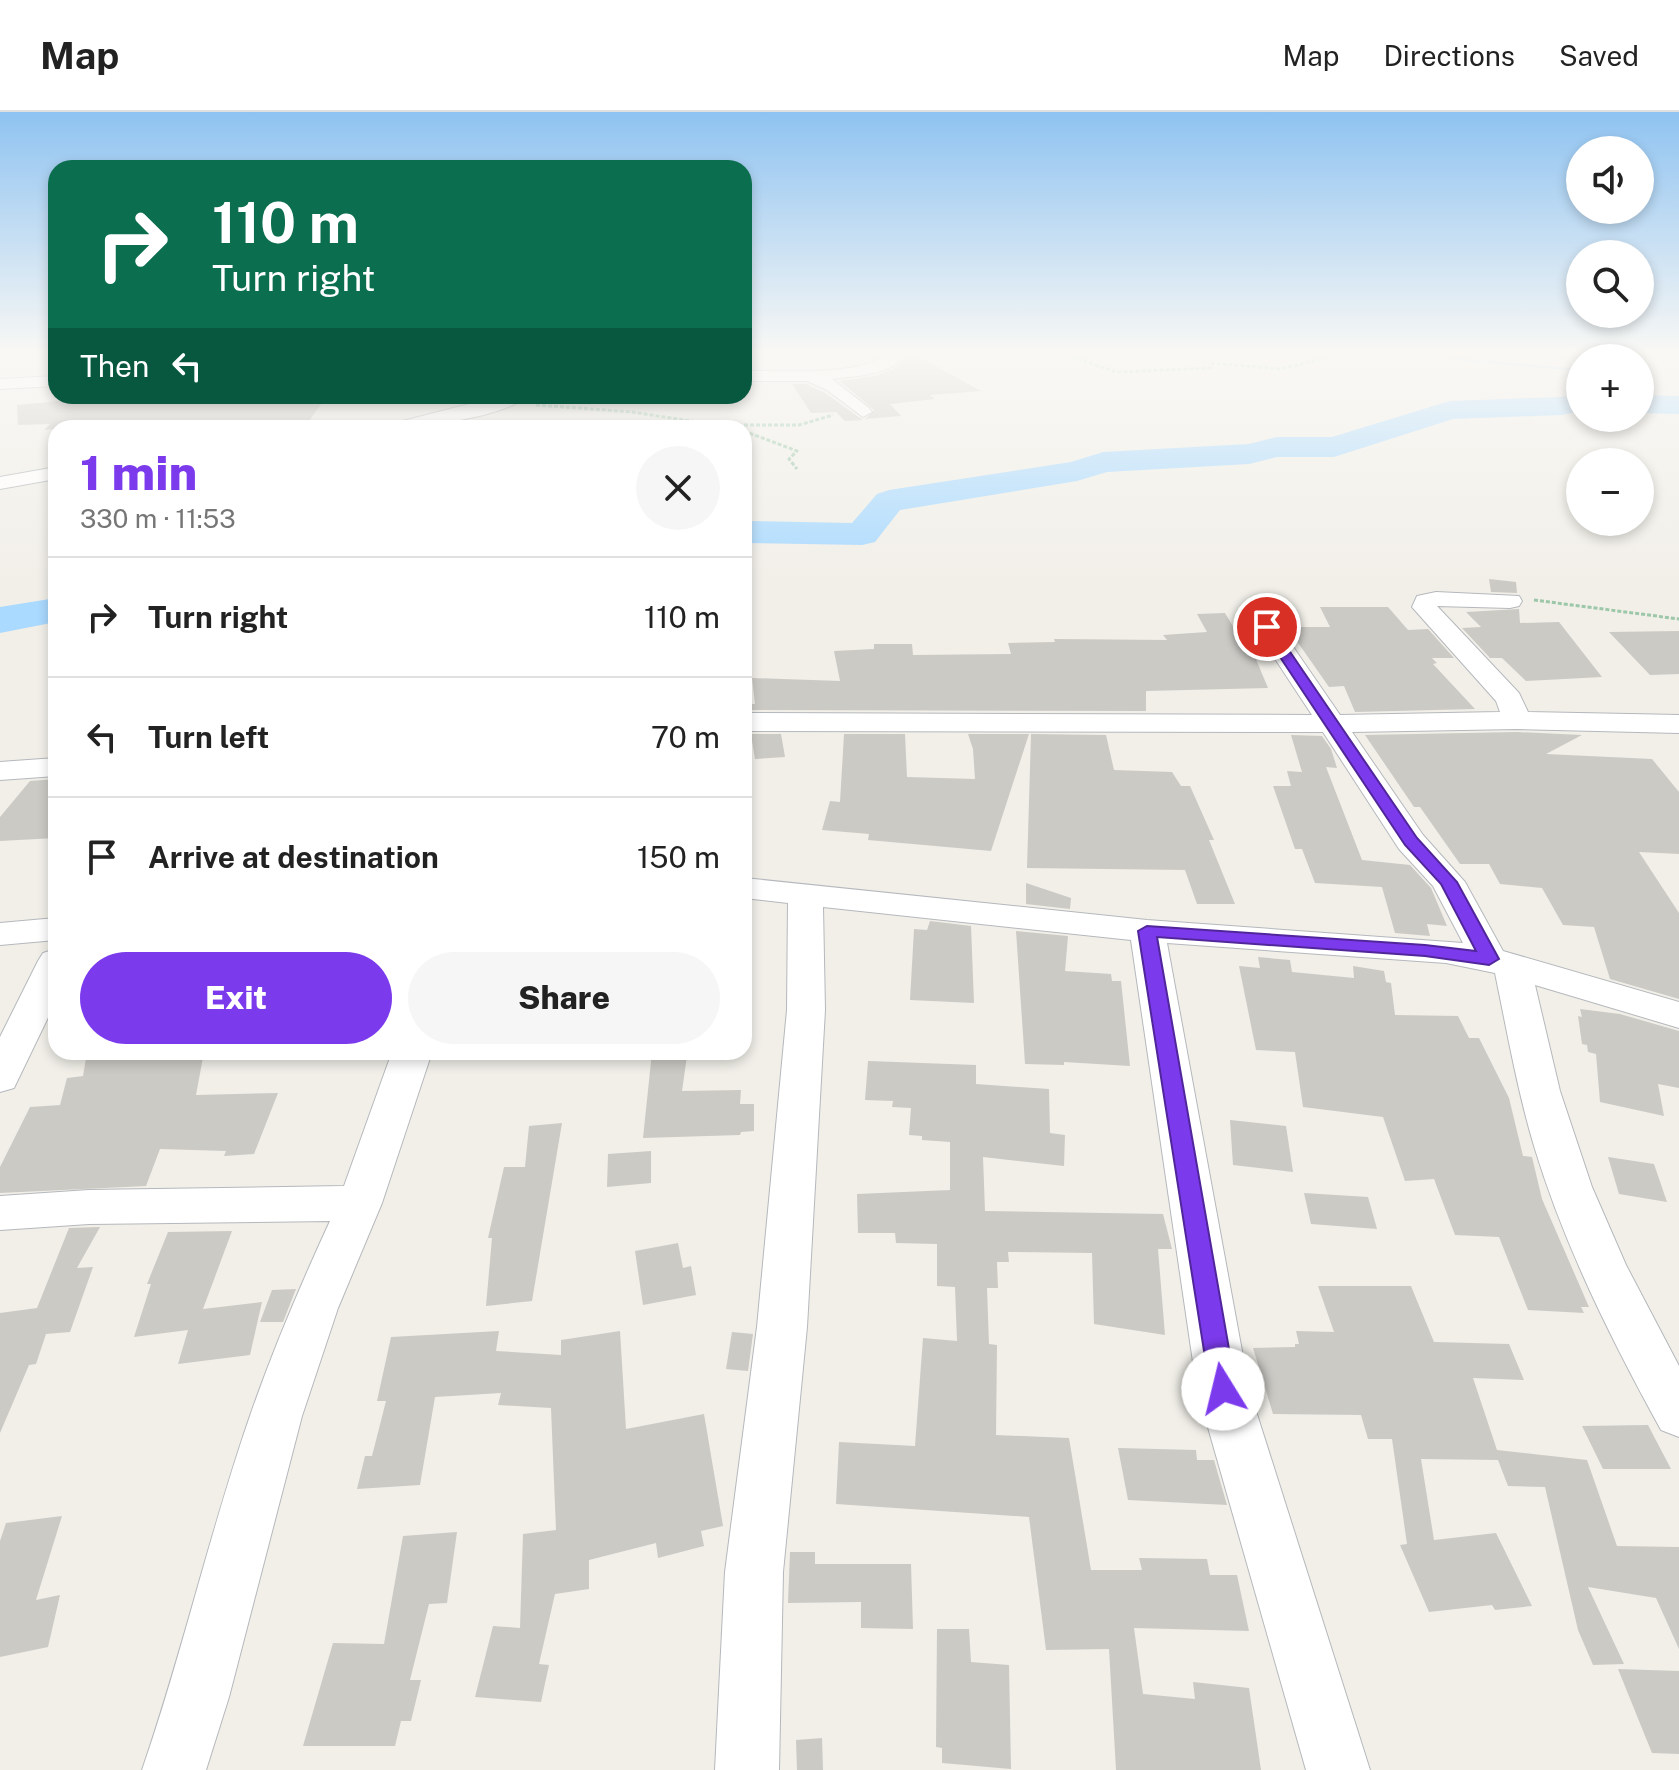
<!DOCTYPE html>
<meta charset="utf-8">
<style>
body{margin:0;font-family:"Public Sans",sans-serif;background:#f6f6f6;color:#222;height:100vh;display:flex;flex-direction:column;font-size:30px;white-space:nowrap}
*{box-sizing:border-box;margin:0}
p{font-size:26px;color:#767676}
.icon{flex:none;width:44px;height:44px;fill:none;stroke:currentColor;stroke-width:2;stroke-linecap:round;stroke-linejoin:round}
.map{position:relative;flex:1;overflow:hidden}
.side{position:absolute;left:48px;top:308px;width:704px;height:640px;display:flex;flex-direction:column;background:#fff;border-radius:24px;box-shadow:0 4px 12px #0003}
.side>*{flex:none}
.hud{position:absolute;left:48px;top:48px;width:704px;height:244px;border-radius:24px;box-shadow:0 4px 12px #0003;background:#0b6e4f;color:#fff;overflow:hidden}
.buttons{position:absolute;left:1566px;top:24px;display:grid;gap:16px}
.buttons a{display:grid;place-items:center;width:88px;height:88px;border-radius:50%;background:#fff;box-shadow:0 4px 12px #0003;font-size:40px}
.pin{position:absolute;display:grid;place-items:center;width:68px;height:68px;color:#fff;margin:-34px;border:4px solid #fff;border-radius:50%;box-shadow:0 2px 8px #0007}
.me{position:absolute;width:88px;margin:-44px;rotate:351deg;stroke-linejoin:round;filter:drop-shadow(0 0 6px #0008)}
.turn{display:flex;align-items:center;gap:28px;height:168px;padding:0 32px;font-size:36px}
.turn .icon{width:104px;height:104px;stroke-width:2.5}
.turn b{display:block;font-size:56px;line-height:68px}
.then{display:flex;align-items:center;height:76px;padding:0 32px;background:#0003;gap:16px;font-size:30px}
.round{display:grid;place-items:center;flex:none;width:84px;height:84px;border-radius:42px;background:#f6f6f6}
.overview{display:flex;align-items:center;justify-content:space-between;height:136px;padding:0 32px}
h1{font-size:48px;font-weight:800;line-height:60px;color:#7c3aed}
.action{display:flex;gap:16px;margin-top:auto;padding:16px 32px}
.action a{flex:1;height:92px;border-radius:48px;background:#7c3aed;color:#fff;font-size:32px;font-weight:800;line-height:92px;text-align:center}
.action a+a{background:#f6f6f6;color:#222}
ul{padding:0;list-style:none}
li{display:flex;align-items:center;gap:24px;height:120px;padding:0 32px;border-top:2px solid #e0e0e0}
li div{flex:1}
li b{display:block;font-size:30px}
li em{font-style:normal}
header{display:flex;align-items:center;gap:48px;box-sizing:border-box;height:112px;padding:0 40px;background:#fff;border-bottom:2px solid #e0e0e0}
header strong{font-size:38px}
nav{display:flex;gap:44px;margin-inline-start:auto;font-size:28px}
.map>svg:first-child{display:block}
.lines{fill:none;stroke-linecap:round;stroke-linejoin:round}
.stream{fill:#aadaff;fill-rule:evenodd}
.river{fill:#aadaff;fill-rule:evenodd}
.building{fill:#cccac5}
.minor-casing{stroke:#b5b8bc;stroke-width:2}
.path{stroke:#9cc7a9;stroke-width:3;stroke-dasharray:4 2;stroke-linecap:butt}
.minor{fill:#fff;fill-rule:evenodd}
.route{fill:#7c3aed;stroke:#51269a;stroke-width:2}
</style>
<header>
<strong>Map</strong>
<nav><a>Map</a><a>Directions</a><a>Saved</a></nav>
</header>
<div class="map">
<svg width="1679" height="1658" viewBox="0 0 1679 1658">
<rect width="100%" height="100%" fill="#f1efe8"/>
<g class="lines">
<g class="stream">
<path d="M 1418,239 L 1425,239 L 1465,247 L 1580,257 L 1580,259 L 1465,249 Z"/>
<path d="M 1640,286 L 1653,291 L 1653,292 L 1651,293 L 1640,289 Z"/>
</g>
<g class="river">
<path d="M 1580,281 L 1580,299 L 1562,303 L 1453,307 L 1334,345 L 1277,345 L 1249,352 L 1107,360 L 1077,369 L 900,398 L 875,430 L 862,433 L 744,431 L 744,409 L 852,411 L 877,382 L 889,378 L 1071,350 L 1103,340 L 1249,332 L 1277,325 L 1332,325 L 1450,289 L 1562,285 Z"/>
<path d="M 1640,283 L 1679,284 L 1679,302 L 1640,301 Z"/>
<path d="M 56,486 L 56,510 L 0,521 L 0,495 Z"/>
</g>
</g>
<g class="building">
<path d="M 921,246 L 981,279 L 930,283 L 935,287 L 890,292 L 901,304 L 865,307 L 874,298 L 840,269 L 876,264 L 895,256 L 903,248 Z"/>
<path d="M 792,272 L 806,272 L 825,281 L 863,308 L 845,309 L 836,300 L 811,301 Z"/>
<path d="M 112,284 L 205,285 L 327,284 L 304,316 L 266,316 L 267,312 L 225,314 L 229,309 L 129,315 L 129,310 L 44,318 L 50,312 L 18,313 L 17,293 Z"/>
<path d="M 1489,467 L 1516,470 L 1517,481 L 1491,480 Z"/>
<path d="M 1320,495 L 1388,495 L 1408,518 L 1428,517 L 1454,546 L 1432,546 L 1437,551 L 1433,552 L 1475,597 L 1355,600 L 1344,574 L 1329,575 L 1287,515 L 1330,515 Z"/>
<path d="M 1519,497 L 1520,511 L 1559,510 L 1602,565 L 1526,569 L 1502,546 L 1490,546 L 1462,516 L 1481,515 L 1466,500 Z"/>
<path d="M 1225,501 L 1234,516 L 1243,516 L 1268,576 L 1146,579 L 1146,599 L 744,598 L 744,592 L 755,592 L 752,566 L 840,569 L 834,539 L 874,537 L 874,532 L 912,532 L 913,543 L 1011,542 L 1008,531 L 1055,530 L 1054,527 L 1167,528 L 1163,523 L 1207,520 L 1197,502 Z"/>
<path d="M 1679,519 L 1679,562 L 1650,563 L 1609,520 Z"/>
<path d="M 1517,620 L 1582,623 L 1546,642 L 1652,647 L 1679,680 L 1679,742 L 1639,740 L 1679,801 L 1679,887 L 1610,867 L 1594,815 L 1563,813 L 1542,776 L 1500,772 L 1489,752 L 1460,752 L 1420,695 L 1414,695 L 1365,623 Z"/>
<path d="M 744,622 L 781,622 L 785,645 L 755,647 L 752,629 L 744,629 Z"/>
<path d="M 844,622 L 905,622 L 907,665 L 975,667 L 973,637 L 968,622 L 1029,622 L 991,739 L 868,728 L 869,722 L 822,718 L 830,689 L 840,690 Z"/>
<path d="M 1031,622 L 1106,623 L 1114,658 L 1172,660 L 1181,674 L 1190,674 L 1214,728 L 1209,728 L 1235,792 L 1197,792 L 1185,758 L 1027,756 Z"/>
<path d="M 1291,623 L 1322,624 L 1331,637 L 1337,656 L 1326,655 L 1362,748 L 1410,753 L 1431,776 L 1447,814 L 1427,812 L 1430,824 L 1395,821 L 1382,775 L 1315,771 L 1302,737 L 1295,737 L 1273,674 L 1291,674 L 1287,659 L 1302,660 Z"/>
<path d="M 56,667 L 56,726 L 0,729 L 0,705 L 30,669 Z"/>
<path d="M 1026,771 L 1071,786 L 1070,797 L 1026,792 Z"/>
<path d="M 930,809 L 971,814 L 974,891 L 910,888 L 914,817 L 927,818 Z"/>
<path d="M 1016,819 L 1068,824 L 1065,859 L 1111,862 L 1112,869 L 1121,869 L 1130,954 L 1064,950 L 1064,953 L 1025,952 Z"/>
<path d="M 1258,845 L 1290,848 L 1292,860 L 1354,866 L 1353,854 L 1384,859 L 1386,870 L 1391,871 L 1395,903 L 1458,904 L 1469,926 L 1479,926 L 1509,986 L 1523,1044 L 1532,1045 L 1542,1087 L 1589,1195 L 1581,1195 L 1584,1201 L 1528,1198 L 1499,1125 L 1455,1123 L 1434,1067 L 1405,1069 L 1383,1005 L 1303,995 L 1295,940 L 1256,938 L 1239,854 L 1260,856 Z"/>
<path d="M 1580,897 L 1620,902 L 1679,919 L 1679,976 L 1658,972 L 1664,1004 L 1600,990 L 1596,942 L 1588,940 L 1587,933 L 1582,932 L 1578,904 L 1582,905 Z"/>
<path d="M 87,940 L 204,940 L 196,983 L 278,981 L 254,1042 L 224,1044 L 226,1039 L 160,1037 L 146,1074 L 0,1081 L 0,1055 L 30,995 L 60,993 L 67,966 L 83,964 Z"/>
<path d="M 652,940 L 678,940 L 677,944 L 687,944 L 682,979 L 741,978 L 740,992 L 754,992 L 754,1019 L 741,1020 L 740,1023 L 643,1026 Z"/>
<path d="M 868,949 L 976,953 L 976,972 L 1049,977 L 1050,1021 L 1065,1023 L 1064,1054 L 983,1045 L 985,1099 L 1163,1102 L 1172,1137 L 1158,1137 L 1165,1223 L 1094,1212 L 1092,1141 L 1008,1140 L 1009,1150 L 997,1150 L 998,1176 L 987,1176 L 989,1232 L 997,1233 L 996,1323 L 1069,1326 L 1091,1458 L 1142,1458 L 1139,1446 L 1207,1447 L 1210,1463 L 1237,1463 L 1249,1519 L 1134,1516 L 1143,1582 L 1195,1587 L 1193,1570 L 1249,1576 L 1261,1658 L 1116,1658 L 1109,1537 L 1046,1538 L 1029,1405 L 836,1392 L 839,1330 L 915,1334 L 923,1226 L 957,1229 L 955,1175 L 937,1174 L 937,1132 L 896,1131 L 895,1121 L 858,1121 L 857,1082 L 950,1078 L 950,1030 L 922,1028 L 922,1024 L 909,1023 L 911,996 L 892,995 L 893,989 L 865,988 Z"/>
<path d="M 1230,1008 L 1286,1014 L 1293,1060 L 1233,1053 Z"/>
<path d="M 562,1011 L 532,1189 L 486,1194 L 492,1126 L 488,1126 L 504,1055 L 525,1055 L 529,1014 Z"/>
<path d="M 651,1039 L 651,1071 L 607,1075 L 608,1042 Z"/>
<path d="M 1608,1045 L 1654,1052 L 1667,1090 L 1619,1082 Z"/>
<path d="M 1304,1081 L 1368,1085 L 1377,1117 L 1311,1112 Z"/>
<path d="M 100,1115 L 77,1156 L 93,1155 L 70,1220 L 46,1222 L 36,1252 L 29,1253 L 0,1321 L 0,1201 L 37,1196 L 69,1116 Z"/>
<path d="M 232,1119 L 203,1197 L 262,1190 L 250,1243 L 178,1252 L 188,1218 L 134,1225 L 151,1172 L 147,1172 L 168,1120 Z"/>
<path d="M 678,1131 L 683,1156 L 691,1154 L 696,1183 L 643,1193 L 635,1139 Z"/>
<path d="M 1318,1174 L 1411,1174 L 1434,1230 L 1509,1232 L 1524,1268 L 1473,1266 L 1497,1338 L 1587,1348 L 1617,1434 L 1679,1435 L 1679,1537 L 1656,1486 L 1588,1475 L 1624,1552 L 1593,1553 L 1578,1518 L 1545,1375 L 1508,1374 L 1498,1348 L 1421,1347 L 1434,1428 L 1496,1421 L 1532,1494 L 1495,1498 L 1492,1493 L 1429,1500 L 1400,1433 L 1407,1432 L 1392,1327 L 1368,1327 L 1361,1303 L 1273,1302 L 1253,1236 L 1295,1235 L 1295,1232 L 1299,1232 L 1296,1219 L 1334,1220 Z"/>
<path d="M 296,1177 L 283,1210 L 260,1210 L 272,1178 Z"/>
<path d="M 499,1219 L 496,1239 L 561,1243 L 561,1228 L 620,1219 L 626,1317 L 704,1302 L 723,1414 L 701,1419 L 704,1434 L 658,1446 L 656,1431 L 589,1448 L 589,1477 L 555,1482 L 539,1552 L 549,1553 L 541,1590 L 475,1585 L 493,1514 L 520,1516 L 523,1422 L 556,1418 L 551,1296 L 498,1293 L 501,1281 L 435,1285 L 420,1373 L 357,1377 L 365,1344 L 372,1344 L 386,1289 L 377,1289 L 391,1225 Z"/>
<path d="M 732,1220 L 753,1222 L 748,1259 L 726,1257 Z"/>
<path d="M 1648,1313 L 1671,1357 L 1603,1357 L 1582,1314 Z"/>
<path d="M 1118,1336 L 1196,1338 L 1197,1348 L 1214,1348 L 1227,1393 L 1128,1388 Z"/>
<path d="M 62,1404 L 36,1488 L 60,1483 L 48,1535 L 0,1545 L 0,1429 L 6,1411 Z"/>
<path d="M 457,1420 L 447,1491 L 429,1492 L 410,1568 L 421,1568 L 411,1609 L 401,1609 L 395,1634 L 303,1634 L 333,1531 L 384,1532 L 403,1424 Z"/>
<path d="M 790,1440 L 815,1440 L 815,1452 L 911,1452 L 913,1517 L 861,1516 L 861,1490 L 788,1491 Z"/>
<path d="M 937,1517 L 969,1517 L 971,1550 L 1009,1553 L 1011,1657 L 942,1651 L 942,1636 L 936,1635 Z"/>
<path d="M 1618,1557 L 1679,1559 L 1679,1642 L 1652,1641 Z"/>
<path d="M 822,1626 L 823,1658 L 797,1658 L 796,1628 Z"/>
</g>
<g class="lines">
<defs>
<g id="minor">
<path d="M 887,239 L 903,239 C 901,263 853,264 832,267 L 869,296 L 872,300 L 863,305 L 827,278 L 807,269 L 744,269 L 744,259 C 778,258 869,266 887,239 Z"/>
<path d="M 56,264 L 56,274 L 0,277 L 0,267 Z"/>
<path d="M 500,284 L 527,284 C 506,305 419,316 389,316 L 391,312 Z"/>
<path d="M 56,355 L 56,367 L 0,377 L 0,365 Z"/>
<path d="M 1436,480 L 1519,484 L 1522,489 L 1519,494 L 1510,496 L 1437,494 L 1519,581 L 1528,600 L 1679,603 L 1679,621 L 1517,617 L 1352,620 L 1423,723 L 1465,770 L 1503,839 L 1679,890 L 1679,916 L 1535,873 L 1560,979 L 1592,1075 L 1626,1153 L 1679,1254 L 1679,1325 L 1661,1318 C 1611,1227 1564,1133 1534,1034 C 1517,977 1507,919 1495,861 L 1446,851 L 1167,831 L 1249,1277 L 1370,1658 L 1306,1658 L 1197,1277 L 1131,828 L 823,795 L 825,898 L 807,1215 L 783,1460 L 779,1658 L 715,1658 L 725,1460 L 757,1215 L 787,898 L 788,791 L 744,786 L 744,766 L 1147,808 L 1463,831 L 1433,774 L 1399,737 L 1323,620 L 744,619 L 744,601 L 1312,603 L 1254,515 L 1267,507 L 1276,510 L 1340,603 L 1500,600 L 1496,589 L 1412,495 L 1417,484 Z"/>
<path d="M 56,646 L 56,664 L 0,668 L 0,650 Z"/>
<path d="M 56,806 L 56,828 L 0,833 L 0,811 Z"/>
<path d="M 56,837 L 56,889 L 14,976 L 0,980 L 0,925 L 38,849 L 43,841 Z"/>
<path d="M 392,940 L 432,940 L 382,1091 L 338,1196 L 302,1304 L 229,1585 L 206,1658 L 142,1658 C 183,1540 210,1418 251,1301 C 274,1235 301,1172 330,1109 L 89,1112 L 0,1118 L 0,1084 L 89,1078 L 344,1074 Z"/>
</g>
</defs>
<use href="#minor" class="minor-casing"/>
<g class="path">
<path d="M 1055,239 L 1116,260 L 1210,256 L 1213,251 L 1280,257 L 1330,245 L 1320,239"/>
<path d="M 536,293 L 632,300 L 736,316"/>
<path d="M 732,313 L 799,313 L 833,303"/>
<path d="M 744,319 L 797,339 L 789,347 L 797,357"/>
<path d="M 1534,488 L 1679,507"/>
</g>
<use href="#minor" class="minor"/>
</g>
<linearGradient id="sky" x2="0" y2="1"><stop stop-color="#8fc3f1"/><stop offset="0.51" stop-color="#f9f8f5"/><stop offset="1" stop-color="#f9f8f5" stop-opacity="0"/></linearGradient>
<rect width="1679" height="471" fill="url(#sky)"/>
<path class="route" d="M 1262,512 L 1271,512 L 1417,726 L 1457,770 L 1499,847 L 1489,853 L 1425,844 L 1157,825 L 1236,1277 L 1232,1285 L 1223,1289 L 1214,1285 L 1210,1277 L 1138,819 L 1147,814 L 1425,833 L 1476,839 L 1441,772 L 1405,733 L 1260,515 Z"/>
</svg>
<div class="buttons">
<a><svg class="icon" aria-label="sound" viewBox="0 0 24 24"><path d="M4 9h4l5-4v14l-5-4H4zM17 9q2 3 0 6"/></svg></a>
<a><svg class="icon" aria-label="search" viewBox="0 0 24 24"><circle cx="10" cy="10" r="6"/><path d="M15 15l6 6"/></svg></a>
<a>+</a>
<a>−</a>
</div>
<div class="pin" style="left:1267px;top:515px;background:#d93025"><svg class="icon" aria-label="arrive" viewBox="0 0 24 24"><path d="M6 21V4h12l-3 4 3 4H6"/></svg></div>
<svg class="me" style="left:1223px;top:1277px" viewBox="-20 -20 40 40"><circle r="19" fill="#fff"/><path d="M0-13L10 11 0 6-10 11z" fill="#7c3aed"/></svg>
<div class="hud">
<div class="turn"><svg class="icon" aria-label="right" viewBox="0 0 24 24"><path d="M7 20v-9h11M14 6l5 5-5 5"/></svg><div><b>110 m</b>Turn right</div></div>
<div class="then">Then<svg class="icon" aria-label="left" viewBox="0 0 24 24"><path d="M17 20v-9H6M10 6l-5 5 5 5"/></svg></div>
</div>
<section class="side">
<div class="overview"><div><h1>1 min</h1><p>330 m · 11:53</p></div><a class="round"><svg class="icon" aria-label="close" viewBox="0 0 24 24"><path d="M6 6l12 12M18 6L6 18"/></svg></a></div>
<ul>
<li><svg class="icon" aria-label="right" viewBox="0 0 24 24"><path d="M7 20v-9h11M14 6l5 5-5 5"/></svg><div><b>Turn right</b></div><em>110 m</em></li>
<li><svg class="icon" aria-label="left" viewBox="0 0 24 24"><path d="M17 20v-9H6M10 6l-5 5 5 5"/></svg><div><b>Turn left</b></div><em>70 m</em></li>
<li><svg class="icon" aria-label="arrive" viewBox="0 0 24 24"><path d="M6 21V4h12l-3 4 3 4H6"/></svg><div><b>Arrive at destination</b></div><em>150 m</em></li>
</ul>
<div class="action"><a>Exit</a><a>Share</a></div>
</section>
</div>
